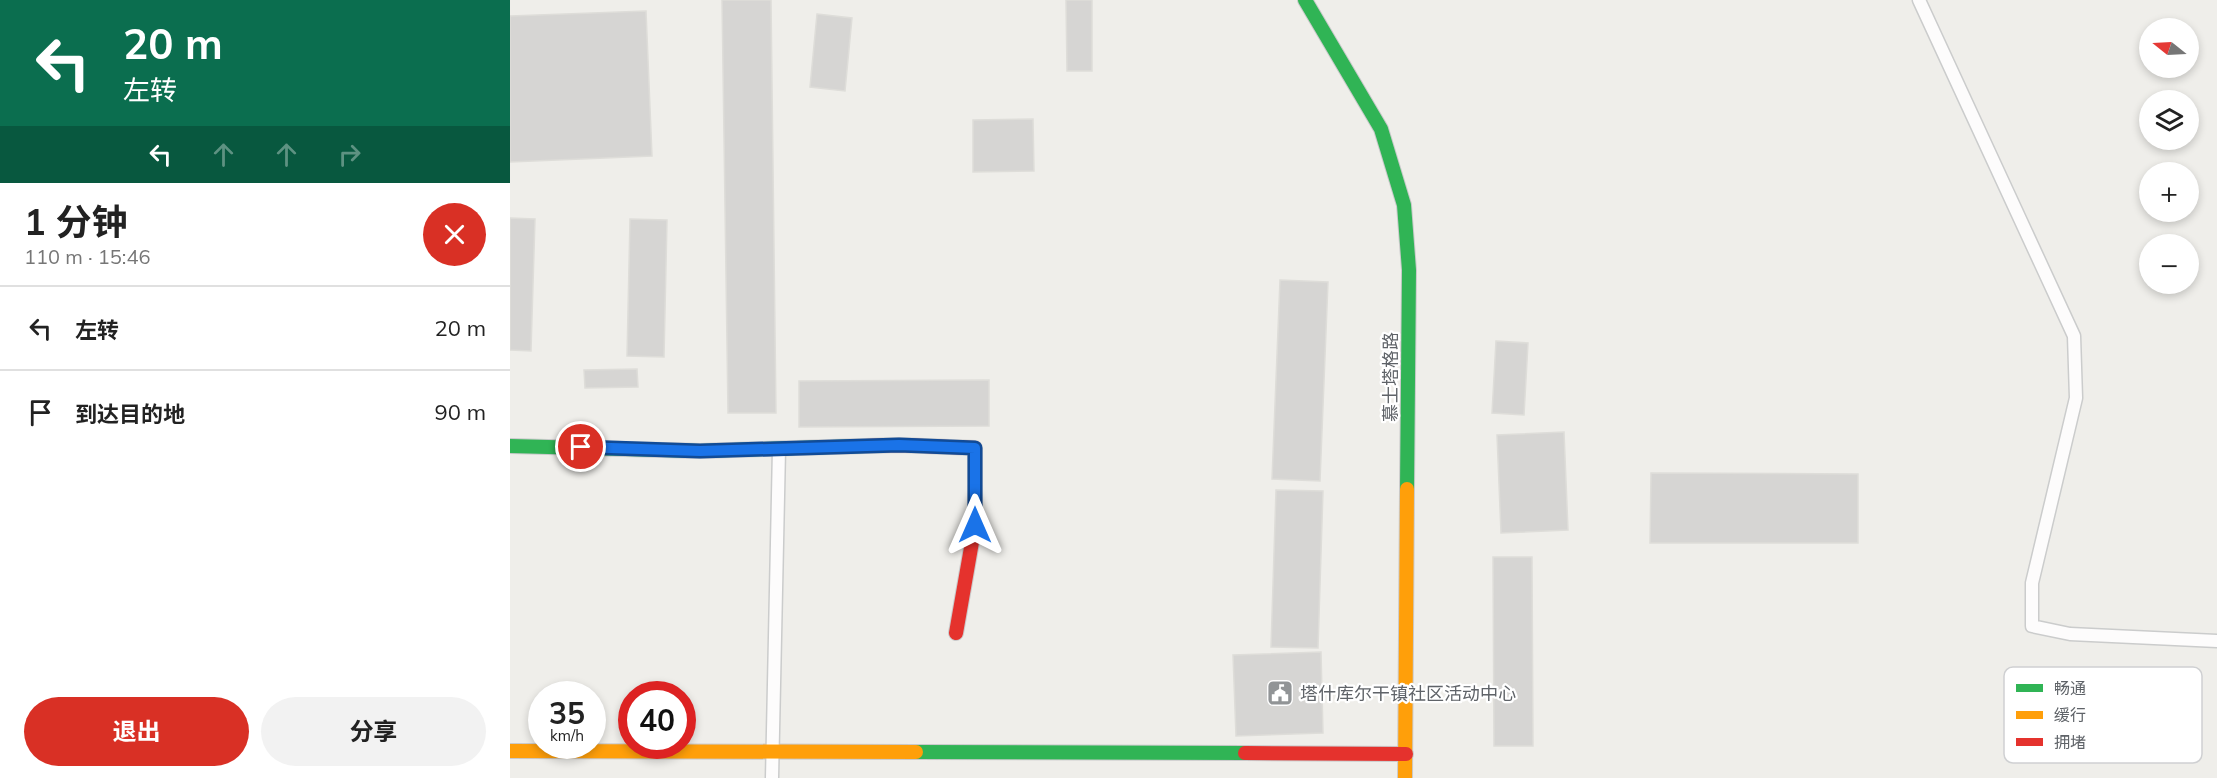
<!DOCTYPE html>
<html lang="zh">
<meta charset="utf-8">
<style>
body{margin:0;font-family:Mulish,"Noto Sans SC",sans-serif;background:#f2f2f2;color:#222;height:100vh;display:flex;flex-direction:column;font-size:22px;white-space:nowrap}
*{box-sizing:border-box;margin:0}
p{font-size:20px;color:#767676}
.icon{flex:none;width:33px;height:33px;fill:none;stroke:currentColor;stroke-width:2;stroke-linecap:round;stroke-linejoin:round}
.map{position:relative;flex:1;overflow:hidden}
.panel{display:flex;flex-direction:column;background:#fff;width:510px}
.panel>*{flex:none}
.top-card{background:#0b6e4f;color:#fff;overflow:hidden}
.needle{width:39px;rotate:288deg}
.buttons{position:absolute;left:1629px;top:18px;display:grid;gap:12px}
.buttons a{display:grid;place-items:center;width:60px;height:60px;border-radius:50%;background:#fff;box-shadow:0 3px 9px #0003;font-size:30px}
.speed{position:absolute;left:18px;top:681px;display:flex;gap:12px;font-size:30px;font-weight:700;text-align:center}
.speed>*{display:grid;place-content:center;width:78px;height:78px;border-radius:50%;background:#fff;box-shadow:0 3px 9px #0003;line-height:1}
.speed small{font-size:15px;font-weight:400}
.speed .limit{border:9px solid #d22;background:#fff;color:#111}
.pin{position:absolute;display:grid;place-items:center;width:51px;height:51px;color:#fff;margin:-26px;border:3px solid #fff;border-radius:50%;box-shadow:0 2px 6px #0007}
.me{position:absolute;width:66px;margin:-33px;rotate:0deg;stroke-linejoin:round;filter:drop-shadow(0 0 4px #0008)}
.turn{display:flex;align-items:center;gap:21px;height:126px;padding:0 24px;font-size:27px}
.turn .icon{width:78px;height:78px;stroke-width:2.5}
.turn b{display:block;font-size:42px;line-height:51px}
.lanes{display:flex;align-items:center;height:57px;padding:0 24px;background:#0003;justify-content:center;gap:30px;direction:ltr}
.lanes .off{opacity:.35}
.round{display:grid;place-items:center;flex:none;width:63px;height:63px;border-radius:32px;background:#f2f2f2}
.head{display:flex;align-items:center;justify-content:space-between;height:102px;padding:0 24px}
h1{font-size:36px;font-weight:700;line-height:45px}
.action{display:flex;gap:12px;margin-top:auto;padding:12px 24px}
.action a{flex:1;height:69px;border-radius:36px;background:#d93025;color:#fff;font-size:24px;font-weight:700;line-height:69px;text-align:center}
.action a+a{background:#f2f2f2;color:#222}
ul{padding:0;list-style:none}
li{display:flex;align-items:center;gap:18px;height:84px;padding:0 24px;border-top:2px solid #e0e0e0}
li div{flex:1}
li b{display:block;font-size:22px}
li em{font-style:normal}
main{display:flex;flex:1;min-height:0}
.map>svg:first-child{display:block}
.building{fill:#d6d5d3;stroke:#deddd9;stroke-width:1.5}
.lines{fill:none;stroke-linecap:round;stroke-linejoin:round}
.lane-casing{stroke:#cbcccc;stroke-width:15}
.fast-casing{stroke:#cacacb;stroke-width:16}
.slow-casing{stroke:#cacacb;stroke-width:16}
.jam-casing{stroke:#cacacb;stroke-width:16}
.lane{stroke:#fdfcfc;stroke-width:12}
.fast{stroke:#30b455;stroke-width:14}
.slow{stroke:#ff9f0a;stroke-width:14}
.jam{stroke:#e5322d;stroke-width:14}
.route-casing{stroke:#114b97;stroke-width:15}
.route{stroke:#1a73e8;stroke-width:10}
.labels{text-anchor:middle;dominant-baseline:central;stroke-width:4.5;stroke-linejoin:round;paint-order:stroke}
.street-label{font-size:18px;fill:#5f6368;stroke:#fff}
.poi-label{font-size:18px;fill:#5f6368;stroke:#fff;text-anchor:start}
.key{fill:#fff;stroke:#cfd0d2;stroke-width:1.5}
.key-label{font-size:16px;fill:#5f6368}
</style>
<main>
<section class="panel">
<div class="top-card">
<div class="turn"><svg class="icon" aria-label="left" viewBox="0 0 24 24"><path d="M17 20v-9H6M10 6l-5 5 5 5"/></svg><div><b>20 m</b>左转</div></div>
<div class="lanes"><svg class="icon" aria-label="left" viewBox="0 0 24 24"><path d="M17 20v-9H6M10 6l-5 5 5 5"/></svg><svg class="icon off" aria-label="ahead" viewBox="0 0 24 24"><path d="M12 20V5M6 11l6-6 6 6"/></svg><svg class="icon off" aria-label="ahead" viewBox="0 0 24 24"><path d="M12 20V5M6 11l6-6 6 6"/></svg><svg class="icon off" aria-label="right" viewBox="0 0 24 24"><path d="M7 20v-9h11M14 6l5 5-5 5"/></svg></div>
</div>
<div class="head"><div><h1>1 分钟</h1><p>110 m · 15:46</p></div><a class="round" style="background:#d93025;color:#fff"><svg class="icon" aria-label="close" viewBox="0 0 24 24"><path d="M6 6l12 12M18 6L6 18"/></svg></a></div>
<ul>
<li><svg class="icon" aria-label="left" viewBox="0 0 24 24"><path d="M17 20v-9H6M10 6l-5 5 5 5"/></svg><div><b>左转</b></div><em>20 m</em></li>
<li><svg class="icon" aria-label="arrive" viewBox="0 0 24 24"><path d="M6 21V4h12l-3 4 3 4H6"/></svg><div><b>到达目的地</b></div><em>90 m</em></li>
</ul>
<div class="action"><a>退出</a><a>分享</a></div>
</section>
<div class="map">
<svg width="1707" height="778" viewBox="0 0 1707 778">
<rect width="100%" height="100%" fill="#efeeea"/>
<g class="building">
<path d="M 212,0 L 261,0 L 266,413 L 218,413 Z"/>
<path d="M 556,0 L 582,0 L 582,71 L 557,71 Z"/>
<path d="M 136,11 L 142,156 L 0,162 L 0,16 Z"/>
<path d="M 307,14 L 342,18 L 335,91 L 300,87 Z"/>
<path d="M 523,119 L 524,171 L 463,172 L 463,120 Z"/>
<path d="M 0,218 L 25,219 L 21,351 L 0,350 Z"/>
<path d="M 120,219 L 157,220 L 154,357 L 117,356 Z"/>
<path d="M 770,280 L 818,282 L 810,481 L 762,479 Z"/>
<path d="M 986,341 L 1018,343 L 1014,415 L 982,413 Z"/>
<path d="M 127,369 L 128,387 L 75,388 L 74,370 Z"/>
<path d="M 479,380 L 479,426 L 289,427 L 289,381 Z"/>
<path d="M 1054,432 L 1058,530 L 991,533 L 987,435 Z"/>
<path d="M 1141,473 L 1348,474 L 1348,543 L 1140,543 Z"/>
<path d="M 766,490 L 813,491 L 808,648 L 761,647 Z"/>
<path d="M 983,557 L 1022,557 L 1023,746 L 984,746 Z"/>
<path d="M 811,652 L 813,733 L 726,736 L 723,655 Z"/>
</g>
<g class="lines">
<defs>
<g id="lane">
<path d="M 1409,0 L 1564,336 L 1566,398 L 1522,583 L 1522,626 L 1560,634 L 1707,641"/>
<path d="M 262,778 L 269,449"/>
</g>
<g id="fast">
<path d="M 795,0 L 871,129 L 894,205 L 899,270 L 897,489"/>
<path d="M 0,446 L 190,451 L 355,446"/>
<path d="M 406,752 L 735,753"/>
</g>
<g id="slow">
<path d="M 0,751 L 406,752"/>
<path d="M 895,778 L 897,489"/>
</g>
<g id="jam">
<path d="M 355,446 L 389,445 L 465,448 L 465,525 L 446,633"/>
<path d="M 735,753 L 896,754"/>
</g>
</defs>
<use href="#lane" class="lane-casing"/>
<use href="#fast" class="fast-casing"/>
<use href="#slow" class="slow-casing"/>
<use href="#jam" class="jam-casing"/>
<use href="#lane" class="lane"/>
<use href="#fast" class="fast"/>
<use href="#slow" class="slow"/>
<use href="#jam" class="jam"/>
</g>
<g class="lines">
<defs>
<path id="route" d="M 71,447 L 190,451 L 389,445 L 465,448 L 465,525"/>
</defs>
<use href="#route" class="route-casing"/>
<use href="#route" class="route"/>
</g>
<defs>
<symbol id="civic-square" viewBox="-11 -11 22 22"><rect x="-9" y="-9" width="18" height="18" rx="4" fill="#919496" stroke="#fff"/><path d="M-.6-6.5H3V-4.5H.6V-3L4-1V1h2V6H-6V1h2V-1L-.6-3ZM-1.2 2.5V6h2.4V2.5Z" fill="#fff"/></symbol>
</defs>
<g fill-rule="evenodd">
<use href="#civic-square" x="755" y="678" width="30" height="30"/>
</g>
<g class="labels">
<g class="street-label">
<text transform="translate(880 377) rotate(-90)">慕士塔格路</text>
</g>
<g class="poi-label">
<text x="790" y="693">塔什库尔干镇社区活动中心</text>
</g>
</g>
<rect x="1494" y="667" width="198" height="96" rx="9" class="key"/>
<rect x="1506" y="684" width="27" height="8" fill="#30b455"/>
<rect x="1506" y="711" width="27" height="8" fill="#ff9f0a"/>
<rect x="1506" y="738" width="27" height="8" fill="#e5322d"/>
<g class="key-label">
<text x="1544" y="694">畅通</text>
<text x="1544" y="721">缓行</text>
<text x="1544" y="748">拥堵</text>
</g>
</svg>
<div class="buttons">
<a><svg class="needle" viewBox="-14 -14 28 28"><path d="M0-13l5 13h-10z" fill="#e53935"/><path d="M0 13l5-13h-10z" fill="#767676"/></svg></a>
<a><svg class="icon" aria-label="layers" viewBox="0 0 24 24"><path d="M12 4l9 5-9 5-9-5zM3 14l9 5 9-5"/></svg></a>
<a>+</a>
<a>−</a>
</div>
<div class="speed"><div>35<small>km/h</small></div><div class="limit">40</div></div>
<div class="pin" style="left:71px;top:447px;background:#d93025"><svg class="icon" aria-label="arrive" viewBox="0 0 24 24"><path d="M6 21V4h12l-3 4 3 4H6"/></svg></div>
<svg class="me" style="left:465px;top:525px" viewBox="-20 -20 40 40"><path d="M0-17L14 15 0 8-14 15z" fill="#1a73e8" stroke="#fff" stroke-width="4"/></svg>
</div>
</main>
